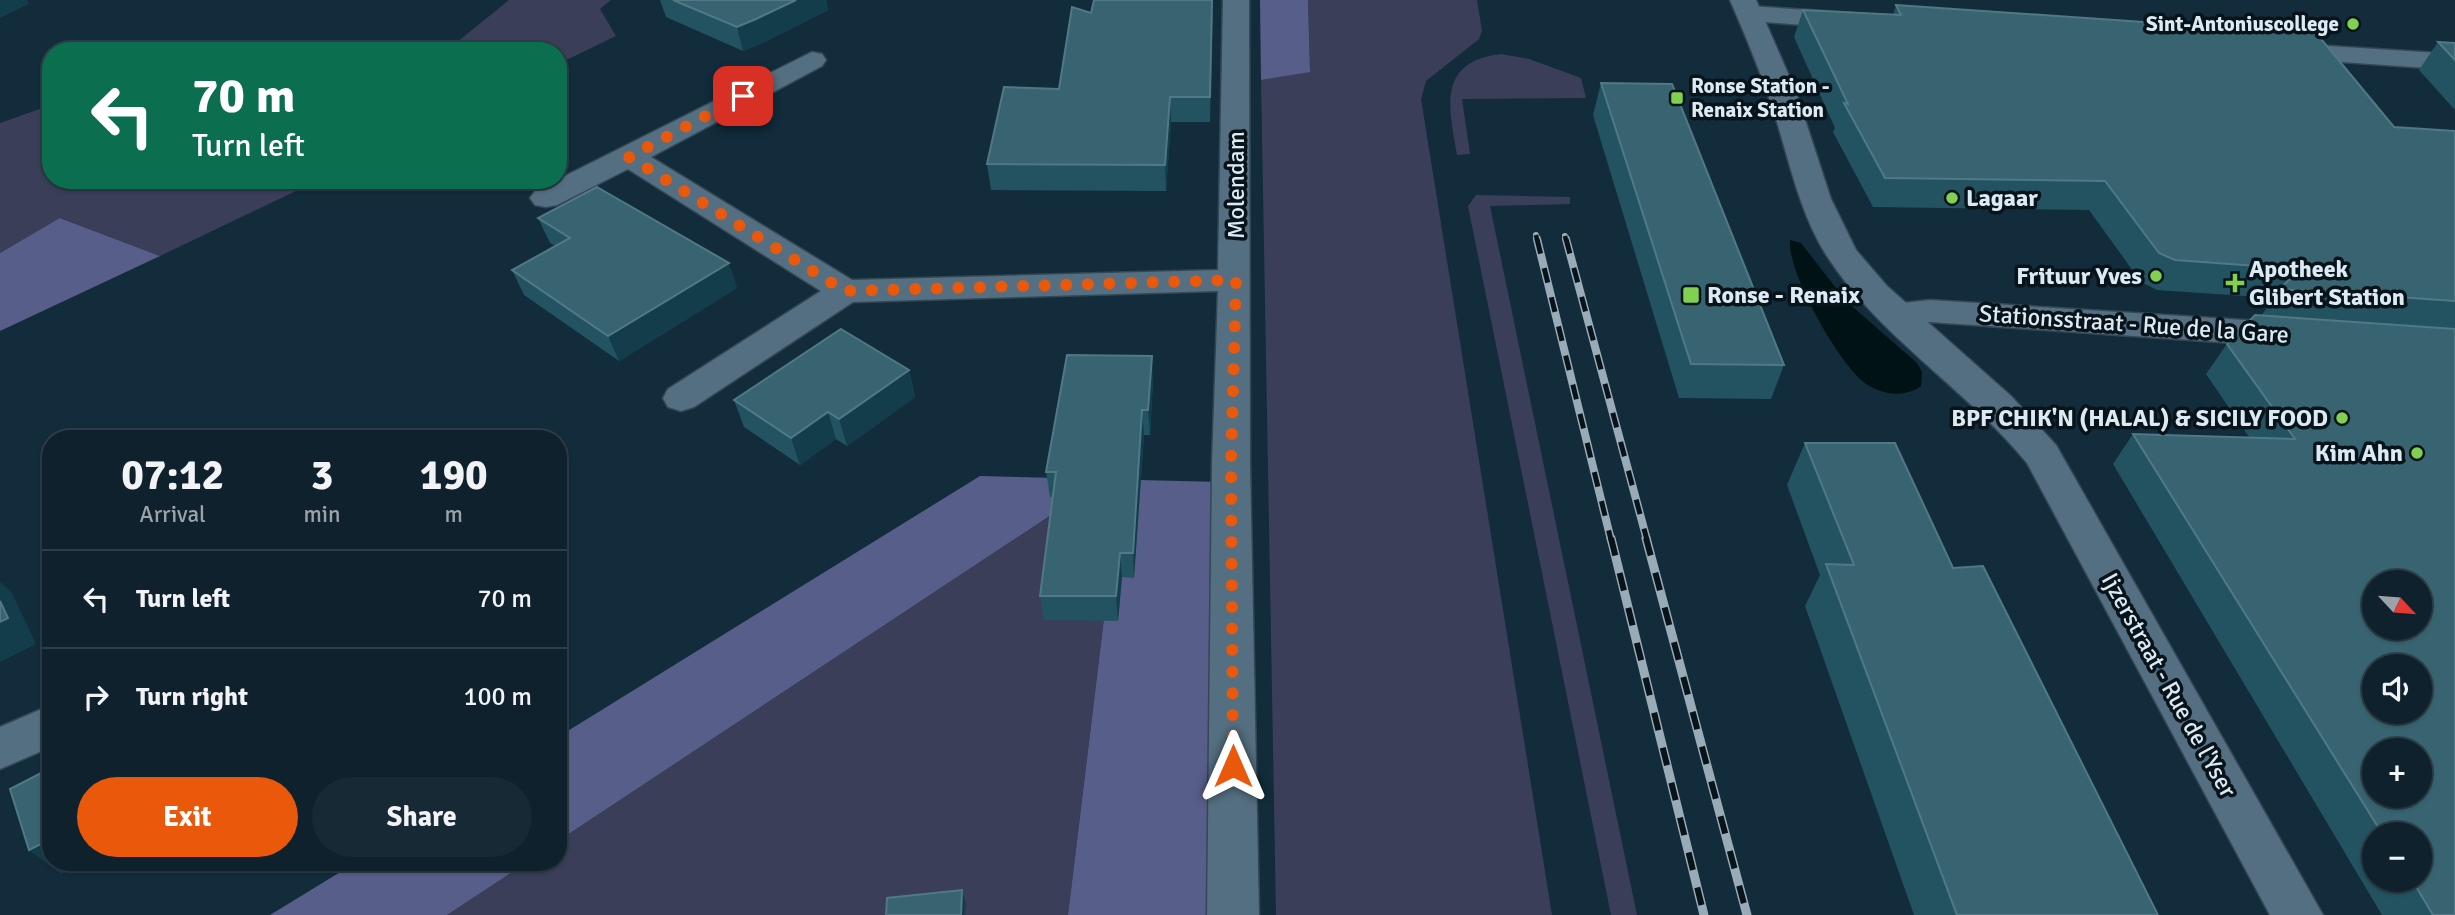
<!DOCTYPE html>
<meta charset="utf-8">
<style>
body{margin:0;font-family:Signika,sans-serif;background:#172934;color:#f1f3f6;height:100vh;display:flex;flex-direction:column;font-size:26px;white-space:nowrap}
*{box-sizing:border-box;margin:0}
p{font-size:23px;color:#9ba3a9}
.icon{flex:none;width:38px;height:38px;fill:none;stroke:currentColor;stroke-width:2;stroke-linecap:round;stroke-linejoin:round}
.map{position:relative;flex:1;overflow:hidden}
.drawer{position:absolute;left:42px;top:430px;width:525px;height:441px;display:flex;flex-direction:column;background:#0e212c;border-radius:28px;box-shadow:0 2px 5px #0004,0 0 0 2px #2e3e48}
.drawer>*{flex:none}
.hud{position:absolute;left:42px;top:42px;width:525px;height:147px;border-radius:28px;box-shadow:0 2px 5px #0004,0 0 0 2px #2e3e48;background:#0b6e4f;color:#fff;overflow:hidden}
.needle{width:46px;rotate:116deg}
.buttons{position:absolute;left:2362px;top:570px;display:grid;gap:14px}
.buttons a{display:grid;place-items:center;width:70px;height:70px;border-radius:50%;background:#0e212c;box-shadow:0 2px 5px #0004,0 0 0 2px #2e3e48;font-size:35px}
.pin{position:absolute;display:grid;place-items:center;width:60px;height:60px;color:#fff;margin:-30px;border-radius:14px;box-shadow:0 4px 10px #0006}
.me{position:absolute;width:77px;margin:-38px;rotate:0deg;stroke-linejoin:round;filter:drop-shadow(0 0 5px #0008)}
.turn{display:flex;align-items:center;gap:24px;height:147px;padding:0 35px;font-size:32px}
.turn .icon{width:91px;height:91px;stroke-width:2.5}
.turn b{display:block;font-size:49px;line-height:60px}
.eta{display:flex;justify-content:space-evenly;align-items:center;height:119px;text-align:center}
.eta b{font-size:42px;font-weight:700;line-height:49px}
.primary-button{display:flex;gap:14px;margin-top:auto;padding:14px 35px}
.primary-button a{flex:1;height:80px;border-radius:42px;background:#ea580c;color:#fff;font-size:28px;font-weight:700;line-height:80px;text-align:center}
.primary-button a+a{background:#172934;color:#f1f3f6}
ul{padding:0;list-style:none}
li{display:flex;align-items:center;gap:21px;height:98px;padding:0 35px;border-top:2px solid #2e3e48}
li div{flex:1}
li b{display:block;font-size:26px}
li em{font-style:normal}
.map>svg:first-child{display:block}
.green{fill:#3b3e58}
.forest{fill:#585e8a}
.water{fill:#001213}
.lines{fill:none;stroke-linecap:round;stroke-linejoin:round}
.street-casing{stroke:#354754;stroke-width:3}
.secondary-casing{stroke:#354754;stroke-width:3}
.street{fill:#546f81;fill-rule:evenodd}
.secondary{fill:#546f81;fill-rule:evenodd}
.rail-far2-casing{stroke:#99abb7;stroke-width:6}
.rail-far1-casing{stroke:#99abb7;stroke-width:8}
.rail-casing{stroke:#99abb7;stroke-width:9}
.rail-far2{stroke:#08131a;stroke-width:4.5;stroke-dasharray:12;stroke-linecap:butt}
.rail-far1{stroke:#08131a;stroke-width:5;stroke-dasharray:15;stroke-linecap:butt}
.rail{stroke:#08131a;stroke-width:6;stroke-dasharray:18;stroke-linecap:butt}
.wall{fill:#235360;fill-rule:evenodd}
.shaded-wall{fill:#143d4b}
.building{fill:#376470;stroke:#507985;stroke-width:2;fill-rule:evenodd}
.route{stroke:#ea580c;stroke-width:12;stroke-dasharray:0 21.6}
.poi-dot{fill:#81d051;stroke:#08131a;stroke-width:2.5}
.labels{text-anchor:middle;dominant-baseline:central;stroke-width:7;stroke-linejoin:round;paint-order:stroke}
.far-poi-label{font-size:21px;font-weight:bold;fill:#dbeaf4;stroke:#08131a;text-anchor:end}
.street-label{font-size:24px;fill:#dbeaf4;stroke:#08131a}
.poi-label{font-size:24px;font-weight:bold;fill:#dbeaf4;stroke:#08131a;text-anchor:start}
</style>
<div class="map">
<svg width="2455" height="915" viewBox="0 0 2455 915">
<rect width="100%" height="100%" fill="#122c3b"/>
<g class="green">
<path d="M 509,0 L 611,0 L 600,9 L 616,36 L 558,64 L 558,51 L 446,51 Z"/>
<path d="M 1308,0 L 1477,0 L 1482,31 L 1479,39 L 1426,81 L 1421,99 L 1552,915 L 1276,915 L 1261,80 L 1310,71 Z"/>
<path d="M 1501,54 L 1529,59 L 1581,78 L 1586,98 L 1462,99 L 1470,154 L 1457,155 C 1449,108 1436,62 1501,54 Z"/>
<path d="M 51,105 L 51,180 L 319,180 L 160,256 L 61,218 L 0,253 L 0,123 Z"/>
<path d="M 1476,195 L 1570,197 L 1570,204 L 1490,206 L 1637,915 L 1611,915 L 1468,206 Z"/>
<path d="M 1051,515 L 1116,519 L 1068,915 L 447,915 L 526,863 L 558,863 L 558,841 Z"/>
</g>
<g class="forest">
<path d="M 1260,0 L 1308,0 L 1310,72 L 1261,80 Z"/>
<path d="M 60,218 L 160,256 L 0,331 L 0,253 Z"/>
<path d="M 980,476 L 1221,482 L 1210,915 L 1068,915 L 1116,520 L 1051,515 L 558,841 L 558,737 Z"/>
<path d="M 355,863 L 526,863 L 447,915 L 270,915 Z"/>
</g>
<path class="water" d="M 1790,240 L 1801,243 L 1846,301 L 1917,363 L 1922,372 L 1921,386 C 1905,398 1881,395 1865,383 C 1839,364 1787,272 1790,240 Z"/>
<g class="lines">
<defs>
<g id="street">
<path d="M 1223,0 L 1249,0 L 1250,464 L 1259,915 L 1207,915 L 1212,464 L 1218,291 L 853,302 L 694,407 L 681,411 L 668,407 L 663,398 L 668,389 L 821,291 L 628,169 L 557,205 L 546,207 L 535,205 L 530,198 L 535,191 L 812,52 L 822,54 L 826,60 L 822,66 L 651,157 L 852,280 L 1218,270 Z"/>
<path d="M 1749,6 L 1852,13 L 1861,15 L 1865,21 L 1861,27 L 1852,29 L 1740,20 L 1736,14 L 1740,8 Z"/>
<path d="M 2282,43 L 2455,54 L 2455,70 L 2272,57 L 2268,51 L 2272,45 Z"/>
<path d="M 1930,300 L 2293,323 L 2305,327 L 2311,335 L 2305,343 L 2293,347 L 1930,322 L 1897,324 L 1885,321 L 1880,313 L 1885,305 Z"/>
<path d="M 51,705 L 51,747 L 0,769 L 0,727 Z"/>
</g>
<path id="secondary" d="M 1730,0 L 1756,0 L 1796,92 L 1831,199 L 1856,250 L 1887,286 L 2011,396 L 2056,445 L 2323,915 L 2270,915 L 2027,463 C 1966,388 1877,336 1825,253 C 1800,212 1790,164 1776,119 C 1763,78 1747,39 1730,0 Z"/>
</defs>
<use href="#street" class="street-casing"/>
<use href="#secondary" class="secondary-casing"/>
<use href="#street" class="street"/>
<use href="#secondary" class="secondary"/>
<defs>
<g id="rail-far2">
<path d="M 1536,235 L 1537,240"/>
<path d="M 1565,236 L 1566,240"/>
</g>
<g id="rail-far1">
<path d="M 1537,239 L 1611,540"/>
<path d="M 1566,239 L 1647,540"/>
</g>
<g id="rail">
<path d="M 1611,538 L 1704,915"/>
<path d="M 1646,538 L 1747,915"/>
</g>
</defs>
<use href="#rail-far2" class="rail-far2-casing"/>
<use href="#rail-far1" class="rail-far1-casing"/>
<use href="#rail" class="rail-casing"/>
<use href="#rail-far2" class="rail-far2"/>
<use href="#rail-far1" class="rail-far1"/>
<use href="#rail" class="rail"/>
</g>
<g class="wall">
<path d="M 660,0 L 826,0 L 828,10 L 763,43 L 743,51 L 666,17 Z"/>
<path d="M 1213,0 L 1210,122 L 1171,122 L 1166,191 L 991,190 L 987,164 L 1059,89 L 1091,13 Z"/>
<path d="M 1896,5 L 2394,127 L 2455,131 L 2455,915 L 2382,915 L 2113,464 L 2133,434 L 2249,437 L 2206,374 L 2227,344 L 2261,316 L 2274,298 L 2157,290 L 2141,282 L 2089,210 L 1873,207 L 1833,132 L 1835,128 L 1794,37 L 1803,10 L 1893,15 ZM 2375,835 L 2420,835 L 2420,880 L 2375,880 Z"/>
<path d="M 2438,42 L 2455,43 L 2455,110 L 2419,70 Z"/>
<path d="M 1601,83 L 1784,365 L 1771,399 L 1679,398 L 1593,115 Z"/>
<path d="M 538,218 L 737,288 L 619,361 L 524,295 L 512,270 L 555,246 L 550,243 Z"/>
<path d="M 909,370 L 915,397 L 847,446 L 836,439 L 800,465 L 744,427 L 734,400 Z"/>
<path d="M 1153,381 L 1150,435 L 1144,435 L 1134,578 L 1122,577 L 1118,621 L 1044,620 L 1040,596 L 1053,497 L 1050,497 L 1046,472 Z"/>
<path d="M 1805,443 L 1953,568 L 2158,915 L 1914,915 L 1805,606 L 1820,575 L 1787,485 Z"/>
</g>
<g class="shaded-wall">
<path d="M 0,0 L 28,0 L 27,0 L 29,4 L 0,18 Z"/>
<path d="M 796,0 L 826,0 L 828,10 L 763,43 L 743,51 L 737,27 Z"/>
<path d="M 1212,0 L 1213,0 L 1210,122 L 1210,97 Z"/>
<path d="M 1170,97 L 1171,122 L 1166,191 L 1165,165 Z"/>
<path d="M 729,263 L 737,288 L 619,361 L 608,336 Z"/>
<path d="M 1152,356 L 1153,381 L 1150,435 L 1148,410 Z"/>
<path d="M 909,370 L 915,397 L 847,446 L 839,419 Z"/>
<path d="M 1142,410 L 1144,435 L 1134,578 L 1133,553 Z"/>
<path d="M 828,412 L 836,439 L 800,465 L 791,438 Z"/>
<path d="M 1120,553 L 1122,577 L 1118,621 L 1116,596 Z"/>
<path d="M 0,582 L 12,593 L 36,644 L 0,662 Z"/>
<path d="M 51,839 L 51,863 L 82,863 L 61,874 L 29,850 Z"/>
<path d="M 962,890 L 966,903 L 965,915 L 961,915 Z"/>
</g>
<g class="building">
<path d="M 673,0 L 796,0 L 756,19 L 737,27 Z"/>
<path d="M 1094,0 L 1212,0 L 1210,97 L 1170,97 L 1165,165 L 987,164 L 1004,87 L 1059,89 L 1072,7 L 1091,13 Z"/>
<path d="M 1896,5 L 2317,34 L 2394,127 L 2455,131 L 2455,301 L 2280,289 L 2300,269 L 2175,260 L 2159,253 L 2105,181 L 1885,178 L 1844,103 L 1848,104 L 1803,10 L 1901,15 Z"/>
<path d="M 2438,42 L 2455,43 L 2455,60 Z"/>
<path d="M 1601,83 L 1672,84 L 1784,365 L 1691,364 Z"/>
<path d="M 597,187 L 729,263 L 608,336 L 512,270 L 570,238 L 538,218 Z"/>
<path d="M 2255,315 L 2455,329 L 2455,915 L 2433,915 L 2412,880 L 2420,880 L 2420,835 L 2383,835 L 2133,434 L 2295,439 L 2227,344 ZM 2375,583 L 2420,583 L 2420,628 L 2375,628 ZM 2375,667 L 2420,667 L 2420,712 L 2375,712 ZM 2375,751 L 2420,751 L 2420,796 L 2375,796 Z"/>
<path d="M 841,329 L 909,370 L 839,419 L 828,412 L 791,438 L 734,400 Z"/>
<path d="M 1067,355 L 1152,356 L 1148,410 L 1142,410 L 1133,553 L 1120,553 L 1116,596 L 1040,596 L 1056,472 L 1046,472 Z"/>
<path d="M 1805,443 L 1895,443 L 1953,568 L 1983,566 L 2158,915 L 1957,915 L 1826,564 L 1854,565 Z"/>
<path d="M 0,601 L 8,618 L 0,622 Z"/>
<path d="M 51,768 L 51,839 L 29,850 L 10,789 Z"/>
<path d="M 962,890 L 961,915 L 886,915 L 887,898 Z"/>
</g>
<g class="lines">
<path class="route" d="M 743,96 L 629,157 L 845,291 L 1236,280 L 1231,464 L 1233,766"/>
</g>
<g class="poi-dot">
<circle cx="2353" cy="24" r="7"/>
<rect x="1670" y="91" width="14" height="14" rx="3.5"/>
<circle cx="1952" cy="198" r="7"/>
<circle cx="2156" cy="276" r="7"/>
<path d="M2231.5 272.5h7v7h7v7h-7v7h-7v-7h-7v-7h7z"/>
<rect x="1682" y="286" width="18" height="18" rx="3.5"/>
<circle cx="2342" cy="418" r="7"/>
<circle cx="2417" cy="453" r="7"/>
</g>
<g class="labels">
<g class="far-poi-label">
<text x="2339" y="24">Sint-Antoniuscollege</text>
<text x="1691" y="86" text-anchor="start">Ronse Station -<tspan x="1691" dy="24">Renaix Station</tspan></text>
</g>
<g class="street-label">
<text transform="translate(1236 185) rotate(-90)">Molendam</text>
<text transform="translate(2134 324) rotate(4)">Stationsstraat - Rue de la Gare</text>
<text transform="translate(2169 685) rotate(61)">Ijzerstraat - Rue de l'Yser</text>
</g>
<g class="poi-label">
<text x="1966" y="198">Lagaar</text>
<text x="2249" y="269">Apotheek<tspan x="2249" dy="28">Glibert Station</tspan></text>
<text x="2142" y="276" text-anchor="end">Frituur Yves</text>
<text x="1707" y="295">Ronse - Renaix</text>
<text x="2328" y="418" text-anchor="end">BPF CHIK'N (HALAL) &amp; SICILY FOOD</text>
<text x="2403" y="453" text-anchor="end">Kim Ahn</text>
</g>
</g>
</svg>
<div class="buttons">
<a><svg class="needle" viewBox="-14 -14 28 28"><path d="M0-13l5 13h-10z" fill="#e53935"/><path d="M0 13l5-13h-10z" fill="#9ba3a9"/></svg></a>
<a><svg class="icon" aria-label="sound" viewBox="0 0 24 24"><path d="M4 9h4l5-4v14l-5-4H4zM17 9q2 3 0 6"/></svg></a>
<a>+</a>
<a>−</a>
</div>
<div class="pin" style="left:743px;top:96px;background:#d93025"><svg class="icon" aria-label="arrive" viewBox="0 0 24 24"><path d="M6 21V4h12l-3 4 3 4H6"/></svg></div>
<svg class="me" style="left:1233px;top:766px" viewBox="-20 -20 40 40"><path d="M0-17L14 15 0 8-14 15z" fill="#ea580c" stroke="#fff" stroke-width="4"/></svg>
<div class="hud">
<div class="turn"><svg class="icon" aria-label="left" viewBox="0 0 24 24"><path d="M17 20v-9H6M10 6l-5 5 5 5"/></svg><div><b>70 m</b>Turn left</div></div>
</div>
<section class="drawer">
<div class="eta">
<div><b>07:12</b><p>Arrival</p></div>
<div><b>3</b><p>min</p></div>
<div><b>190</b><p>m</p></div>
</div>
<ul>
<li><svg class="icon" aria-label="left" viewBox="0 0 24 24"><path d="M17 20v-9H6M10 6l-5 5 5 5"/></svg><div><b>Turn left</b></div><em>70 m</em></li>
<li><svg class="icon" aria-label="right" viewBox="0 0 24 24"><path d="M7 20v-9h11M14 6l5 5-5 5"/></svg><div><b>Turn right</b></div><em>100 m</em></li>
</ul>
<div class="primary-button"><a>Exit</a><a>Share</a></div>
</section>
</div>
